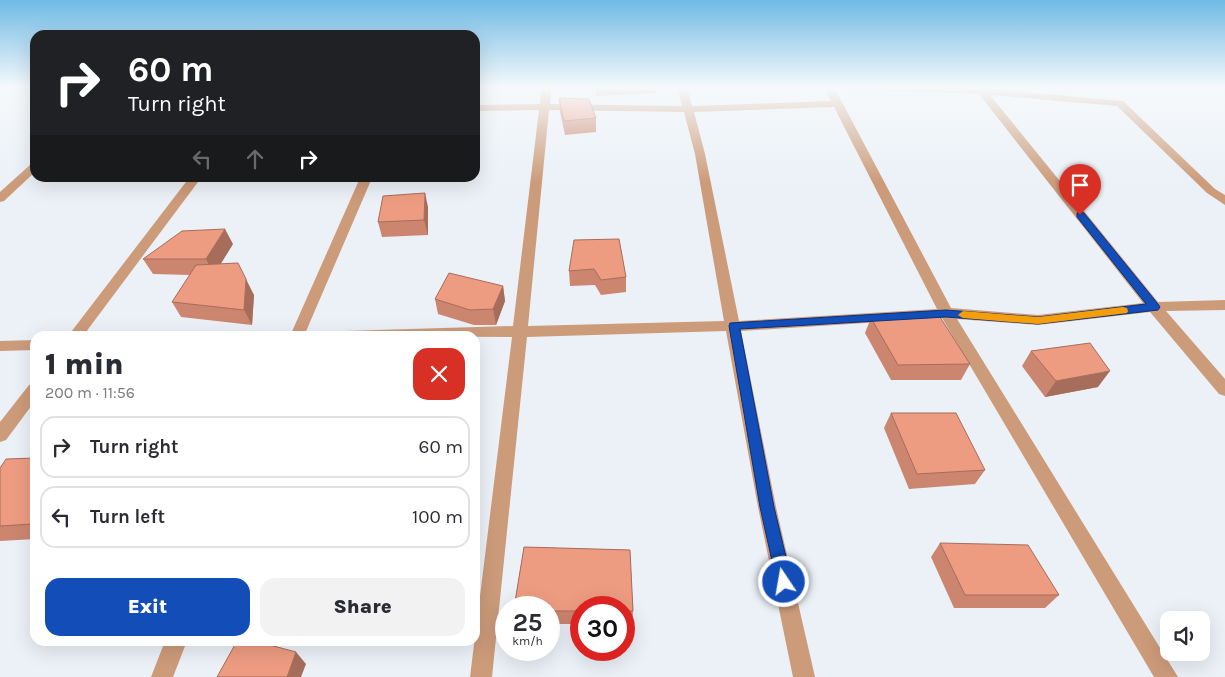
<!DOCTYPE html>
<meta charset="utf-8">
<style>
body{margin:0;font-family:Karla,sans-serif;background:#f2f2f3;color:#2b2b33;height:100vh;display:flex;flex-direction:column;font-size:19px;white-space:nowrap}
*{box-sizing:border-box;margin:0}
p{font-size:16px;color:#7c7c81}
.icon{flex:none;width:28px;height:28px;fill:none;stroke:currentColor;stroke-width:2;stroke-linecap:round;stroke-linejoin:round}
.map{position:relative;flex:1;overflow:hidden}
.side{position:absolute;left:30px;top:331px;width:450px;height:315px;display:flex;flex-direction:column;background:#fff;border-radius:15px;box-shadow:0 5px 20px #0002}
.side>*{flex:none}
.guide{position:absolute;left:30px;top:30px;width:450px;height:152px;border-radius:15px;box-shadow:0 5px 20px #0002;background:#202124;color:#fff;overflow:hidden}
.fabs{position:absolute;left:1160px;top:611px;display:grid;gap:10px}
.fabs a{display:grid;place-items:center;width:50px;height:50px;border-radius:10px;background:#fff;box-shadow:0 5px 20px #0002;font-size:25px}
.speed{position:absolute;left:495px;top:596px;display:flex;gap:10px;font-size:25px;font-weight:700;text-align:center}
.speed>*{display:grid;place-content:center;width:65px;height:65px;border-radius:50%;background:#fff;box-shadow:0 5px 20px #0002;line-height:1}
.speed small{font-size:12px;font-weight:400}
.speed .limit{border:8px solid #d22;background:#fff;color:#111}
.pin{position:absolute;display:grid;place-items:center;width:42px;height:42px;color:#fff;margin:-51px -21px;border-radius:50% 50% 50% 0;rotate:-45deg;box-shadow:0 0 5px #0007}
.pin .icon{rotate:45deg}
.me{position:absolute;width:55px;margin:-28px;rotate:348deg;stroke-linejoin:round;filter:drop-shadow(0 0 4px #0008)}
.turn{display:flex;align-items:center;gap:18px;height:105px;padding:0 15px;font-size:22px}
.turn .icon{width:65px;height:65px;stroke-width:2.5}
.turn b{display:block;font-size:35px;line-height:42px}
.lanes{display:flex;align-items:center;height:48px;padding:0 15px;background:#0003;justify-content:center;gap:25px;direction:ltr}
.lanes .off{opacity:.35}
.round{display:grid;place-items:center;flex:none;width:52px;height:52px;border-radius:15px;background:#f2f2f3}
.overview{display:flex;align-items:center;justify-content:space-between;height:85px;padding:0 15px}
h1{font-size:30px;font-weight:800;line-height:38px}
.primary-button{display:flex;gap:10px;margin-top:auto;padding:10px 15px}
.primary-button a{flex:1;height:58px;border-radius:15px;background:#124db8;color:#fff;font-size:20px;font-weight:800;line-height:58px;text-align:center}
.primary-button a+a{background:#f2f2f3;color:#2b2b33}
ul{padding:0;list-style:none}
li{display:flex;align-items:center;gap:15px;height:62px;margin:0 10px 8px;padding:0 5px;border:2px solid #e1e1e2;border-radius:15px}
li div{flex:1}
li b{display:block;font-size:19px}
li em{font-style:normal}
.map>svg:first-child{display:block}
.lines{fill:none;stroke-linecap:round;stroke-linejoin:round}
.minor{fill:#cc9b7a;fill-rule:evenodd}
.wall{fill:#cc866f}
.shaded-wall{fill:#a66d5a}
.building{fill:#ed9c81;stroke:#a66d5a}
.route{fill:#124db8;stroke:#0c3278}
.slow{fill:#f59e0b}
</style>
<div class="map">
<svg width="1225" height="677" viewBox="0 0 1225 677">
<rect width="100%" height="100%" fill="#ebf1f7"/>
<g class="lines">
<g class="minor">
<path d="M 542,87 L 552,87 L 550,104 L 682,106 L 677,87 L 687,87 L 692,106 L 831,101 L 824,87 L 834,87 L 951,308 L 1038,315 L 1143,303 L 979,94 L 855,90 L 850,87 L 982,88 L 1123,101 L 1215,189 L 1225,195 L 1225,205 L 1207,193 L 1117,106 L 990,95 L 1158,302 L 1225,300 L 1225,310 L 1166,311 L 1225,379 L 1225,396 L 1219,394 L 1150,312 L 1038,325 L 957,319 L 1178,677 L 1154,677 L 942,318 L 741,331 L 776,507 L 815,677 L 793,677 L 758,507 L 726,331 L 527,337 L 492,677 L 470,677 L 512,337 L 337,336 L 339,332 L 344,331 L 513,326 L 539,110 L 475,111 L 475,105 L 540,104 ZM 834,107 L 937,309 L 739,321 L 705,154 L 694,112 ZM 549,110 L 684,112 L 695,154 L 724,321 L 528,326 Z"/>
<path d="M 35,163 L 35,172 L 4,201 L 0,202 L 0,192 L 31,164 Z"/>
<path d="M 189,178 L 201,178 L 83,336 L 68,336 Z"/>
<path d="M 360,178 L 372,178 L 304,336 L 290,336 Z"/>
<path d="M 35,340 L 35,350 L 0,351 L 0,341 Z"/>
<path d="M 35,383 L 35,401 L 6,440 L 0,442 L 0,422 L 29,385 Z"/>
<path d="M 165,641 L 187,641 L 173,677 L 151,677 Z"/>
</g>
</g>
<g class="wall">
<path d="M 595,87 L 656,87 L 656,93 L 597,96 Z"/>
<path d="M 559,98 L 596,118 L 596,132 L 565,135 L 560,112 Z"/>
<path d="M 428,207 L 428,235 L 382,237 L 378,222 Z"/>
<path d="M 619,239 L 626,277 L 626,292 L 601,295 L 595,285 L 570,286 L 569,271 Z"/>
<path d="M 233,244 L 220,264 L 254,295 L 252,325 L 181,317 L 172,302 L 190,275 L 153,274 L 143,259 Z"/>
<path d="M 503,286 L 505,301 L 496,325 L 474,325 L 438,314 L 435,299 Z"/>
<path d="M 871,318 L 970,364 L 961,380 L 891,380 L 865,333 Z"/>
<path d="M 1031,351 L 1098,387 L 1045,397 L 1022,366 Z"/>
<path d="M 891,413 L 985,470 L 975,484 L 909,489 L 884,428 Z"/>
<path d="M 35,458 L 35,539 L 0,541 L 0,468 Z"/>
<path d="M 940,543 L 1059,595 L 1045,608 L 954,608 L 931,557 Z"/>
<path d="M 524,547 L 630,550 L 633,611 L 632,623 L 624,624 L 624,608 L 581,608 L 581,624 L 549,624 L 549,608 L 514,608 Z"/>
</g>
<g class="shaded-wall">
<path d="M 425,193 L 428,207 L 428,235 L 424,220 Z"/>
<path d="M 225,229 L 233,244 L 214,275 L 206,259 Z"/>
<path d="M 246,279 L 254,295 L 252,325 L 244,310 Z"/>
<path d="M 503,286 L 505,301 L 496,325 L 493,309 Z"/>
<path d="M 1110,371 L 1098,387 L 1045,397 L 1056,381 Z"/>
<path d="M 35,519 L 35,526 L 32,524 Z"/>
<path d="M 296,652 L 306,664 L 301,677 L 287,677 Z"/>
</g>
<g class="building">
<path d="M 559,98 L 589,99 L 596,118 L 564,121 Z"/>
<path d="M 425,193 L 424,220 L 378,222 L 383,196 Z"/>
<path d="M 225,229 L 206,259 L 143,259 L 182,231 Z"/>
<path d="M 619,239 L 626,277 L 601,280 L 594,269 L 569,271 L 574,240 Z"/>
<path d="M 238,263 L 246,279 L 244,310 L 172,302 L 196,265 Z"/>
<path d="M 449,273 L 503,286 L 493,309 L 470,310 L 435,299 Z"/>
<path d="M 938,314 L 970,364 L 898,365 L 871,318 Z"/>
<path d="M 1090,343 L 1110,371 L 1056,381 L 1031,351 Z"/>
<path d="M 891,413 L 956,413 L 985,470 L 917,474 Z"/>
<path d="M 35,458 L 35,519 L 32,524 L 0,526 L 0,468 L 6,459 Z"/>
<path d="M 940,543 L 1028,545 L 1059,595 L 965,595 Z"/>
<path d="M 524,547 L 630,550 L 633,611 L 624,611 L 624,608 L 581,608 L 581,611 L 549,611 L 549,608 L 514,608 Z"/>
<path d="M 237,641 L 255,641 L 296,652 L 287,677 L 217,677 Z"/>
</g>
<linearGradient id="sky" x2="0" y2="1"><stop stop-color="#6fbae5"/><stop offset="0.48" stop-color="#f6f9fb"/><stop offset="1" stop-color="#f6f9fb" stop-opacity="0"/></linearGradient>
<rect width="1225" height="182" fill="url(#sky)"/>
<path class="route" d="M 1080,212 L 1084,213 L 1158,304 L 1160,307 L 1158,310 L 1038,324 L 946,317 L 740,329 L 774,507 L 792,582 L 789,588 L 784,590 L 778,588 L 760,507 L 729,326 L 730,323 L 946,310 L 1038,317 L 1146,304 L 1077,217 L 1077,213 Z"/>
<path class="slow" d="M 1123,307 L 1127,308 L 1128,311 L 1127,313 L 1038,324 L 963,318 L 958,315 L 963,311 L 1038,317 Z"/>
</svg>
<div class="fabs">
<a><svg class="icon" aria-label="sound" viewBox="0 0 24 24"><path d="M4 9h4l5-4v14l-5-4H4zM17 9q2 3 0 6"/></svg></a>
</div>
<div class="speed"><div>25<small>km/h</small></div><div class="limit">30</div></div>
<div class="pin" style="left:1080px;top:215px;background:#d93025"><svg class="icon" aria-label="arrive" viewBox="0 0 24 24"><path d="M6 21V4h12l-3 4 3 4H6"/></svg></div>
<svg class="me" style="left:784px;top:582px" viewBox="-20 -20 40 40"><circle r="17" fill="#124db8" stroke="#fff" stroke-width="3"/><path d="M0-11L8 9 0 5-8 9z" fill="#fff"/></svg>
<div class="guide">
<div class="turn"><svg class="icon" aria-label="right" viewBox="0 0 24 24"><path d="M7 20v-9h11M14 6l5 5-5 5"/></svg><div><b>60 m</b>Turn right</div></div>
<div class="lanes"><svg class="icon off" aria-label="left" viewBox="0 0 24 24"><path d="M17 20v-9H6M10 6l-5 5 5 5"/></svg><svg class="icon off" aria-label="ahead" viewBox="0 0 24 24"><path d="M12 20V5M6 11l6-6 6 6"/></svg><svg class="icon" aria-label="right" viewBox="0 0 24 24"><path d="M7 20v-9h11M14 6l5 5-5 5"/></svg></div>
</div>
<section class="side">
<div class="overview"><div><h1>1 min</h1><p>200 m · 11:56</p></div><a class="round" style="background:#d93025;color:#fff"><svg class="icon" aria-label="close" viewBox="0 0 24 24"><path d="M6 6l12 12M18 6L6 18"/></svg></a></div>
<ul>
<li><svg class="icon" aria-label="right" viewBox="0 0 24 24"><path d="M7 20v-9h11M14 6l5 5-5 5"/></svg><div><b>Turn right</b></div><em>60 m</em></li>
<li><svg class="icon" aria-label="left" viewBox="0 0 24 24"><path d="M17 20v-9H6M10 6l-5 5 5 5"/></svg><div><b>Turn left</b></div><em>100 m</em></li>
</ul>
<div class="primary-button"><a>Exit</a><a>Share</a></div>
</section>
</div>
